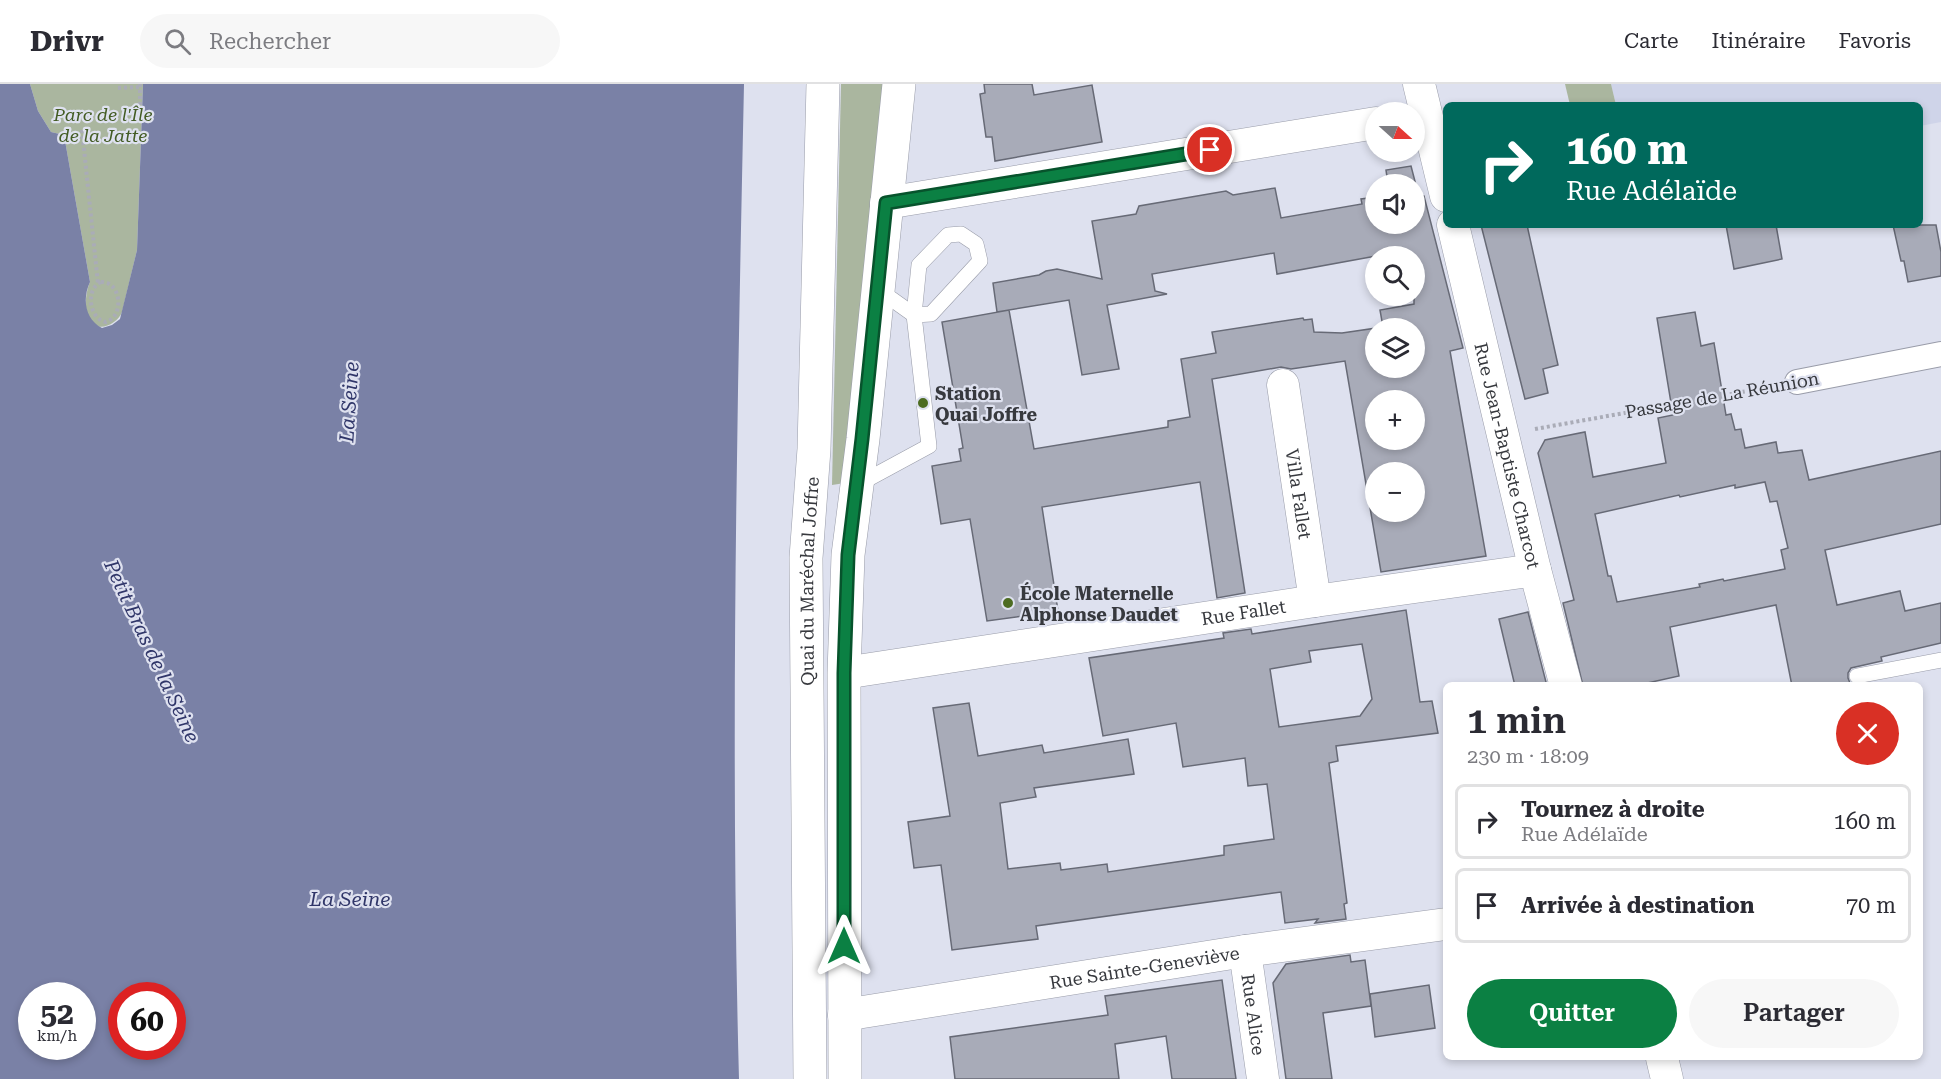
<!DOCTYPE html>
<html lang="fr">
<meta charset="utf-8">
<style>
body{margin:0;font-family:"Roboto Serif",serif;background:#f7f7f7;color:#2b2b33;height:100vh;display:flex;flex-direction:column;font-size:22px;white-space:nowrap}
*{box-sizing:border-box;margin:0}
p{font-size:20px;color:#7c7c81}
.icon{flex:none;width:33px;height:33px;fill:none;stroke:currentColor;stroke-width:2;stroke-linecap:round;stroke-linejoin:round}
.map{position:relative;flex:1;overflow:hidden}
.side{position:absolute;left:1443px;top:598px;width:480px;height:378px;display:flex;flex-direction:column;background:#fff;border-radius:9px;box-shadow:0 3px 9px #0003}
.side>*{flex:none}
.guide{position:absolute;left:1443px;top:18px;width:480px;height:126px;border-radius:9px;box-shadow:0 3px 9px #0003;background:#00695c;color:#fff;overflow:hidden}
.needle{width:39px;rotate:111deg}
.buttons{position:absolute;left:1365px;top:18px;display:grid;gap:12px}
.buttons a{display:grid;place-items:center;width:60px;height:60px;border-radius:50%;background:#fff;box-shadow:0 3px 9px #0003;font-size:30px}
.speed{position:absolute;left:18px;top:898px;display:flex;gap:12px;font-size:30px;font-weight:700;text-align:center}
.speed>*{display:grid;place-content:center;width:78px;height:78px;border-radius:50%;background:#fff;box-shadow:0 3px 9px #0003;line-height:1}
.speed small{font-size:15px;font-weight:400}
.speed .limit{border:9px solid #d22;background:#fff;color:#111}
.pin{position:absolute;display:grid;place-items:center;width:51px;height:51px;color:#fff;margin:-26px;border:3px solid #fff;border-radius:50%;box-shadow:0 2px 6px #0007}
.me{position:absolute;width:66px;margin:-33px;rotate:0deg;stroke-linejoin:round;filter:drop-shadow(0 0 4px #0008)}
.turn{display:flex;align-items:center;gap:21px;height:126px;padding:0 24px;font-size:27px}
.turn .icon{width:78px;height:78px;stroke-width:2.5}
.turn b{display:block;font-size:42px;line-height:51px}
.round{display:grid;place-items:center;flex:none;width:63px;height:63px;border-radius:32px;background:#f7f7f7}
.overview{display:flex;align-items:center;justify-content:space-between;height:102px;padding:0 24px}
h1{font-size:36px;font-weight:600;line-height:45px}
.button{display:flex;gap:12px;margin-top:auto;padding:12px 24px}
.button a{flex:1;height:69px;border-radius:36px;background:#0b8043;color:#fff;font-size:24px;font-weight:600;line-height:69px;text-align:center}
.button a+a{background:#f7f7f7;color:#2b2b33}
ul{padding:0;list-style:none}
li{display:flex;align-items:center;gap:18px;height:75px;margin:0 12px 9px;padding:0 12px;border:3px solid #e1e1e2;border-radius:9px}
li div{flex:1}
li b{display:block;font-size:22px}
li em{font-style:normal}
header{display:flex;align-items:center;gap:36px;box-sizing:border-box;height:84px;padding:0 30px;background:#fff;border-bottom:2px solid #e1e1e2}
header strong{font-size:28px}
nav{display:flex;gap:33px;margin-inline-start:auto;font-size:21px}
.search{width:420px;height:54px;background:#f7f7f7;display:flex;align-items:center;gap:15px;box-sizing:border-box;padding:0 21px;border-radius:33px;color:#7c7c81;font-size:22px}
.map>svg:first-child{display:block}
.built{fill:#cfd4e9}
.green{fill:#aab69f}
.water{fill:#7a81a6;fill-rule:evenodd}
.building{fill:#a8abb8;stroke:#676a76;stroke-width:1.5;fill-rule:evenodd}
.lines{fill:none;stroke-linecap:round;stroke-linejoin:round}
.service-casing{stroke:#999ca9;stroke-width:16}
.pedestrian-casing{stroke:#999ca9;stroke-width:26}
.minor-casing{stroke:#999ca9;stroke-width:33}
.primary-casing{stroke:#999ca9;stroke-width:34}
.path{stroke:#aaacb7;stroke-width:4;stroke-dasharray:3 3;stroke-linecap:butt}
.service{stroke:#fff;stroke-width:15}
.pedestrian{stroke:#fff;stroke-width:24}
.minor{stroke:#fff;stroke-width:32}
.primary{stroke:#fff;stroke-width:33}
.route-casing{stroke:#07532c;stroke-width:15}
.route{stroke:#0b8043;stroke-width:10}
.poi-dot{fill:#4d6c22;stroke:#dee1ef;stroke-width:2}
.labels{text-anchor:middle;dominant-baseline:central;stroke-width:4.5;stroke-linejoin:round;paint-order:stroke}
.park-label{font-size:18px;font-style:italic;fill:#435c24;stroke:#dee1ef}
.poi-label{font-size:18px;font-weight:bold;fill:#37393e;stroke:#dee1ef;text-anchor:start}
.street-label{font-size:18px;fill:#37393e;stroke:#dee1ef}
.water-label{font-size:20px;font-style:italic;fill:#303669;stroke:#dee1ef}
</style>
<header>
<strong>Drivr</strong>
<div class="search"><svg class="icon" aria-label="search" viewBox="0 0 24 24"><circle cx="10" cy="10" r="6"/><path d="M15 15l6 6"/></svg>Rechercher</div>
<nav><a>Carte</a><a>Itinéraire</a><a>Favoris</a></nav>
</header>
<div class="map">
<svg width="1941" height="995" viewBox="0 0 1941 995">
<rect width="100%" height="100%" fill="#dee1ef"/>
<path class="built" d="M 1611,0 L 1941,0 L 1941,38 L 1920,42 L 1920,21 L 1616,21 Z"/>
<g class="green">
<path d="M 30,0 L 143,0 L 137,166 L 122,228 C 117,241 95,251 88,233 C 84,223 86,207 90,198 L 64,51 L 51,48 L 38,27 Z"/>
<path d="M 841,0 L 884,0 L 845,399 L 832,401 Z"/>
<path d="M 1565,0 L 1611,0 L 1616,21 L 1570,21 Z"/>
</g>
<path class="water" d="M 0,0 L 30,0 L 38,27 L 51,48 L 64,51 L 90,198 C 82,215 85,235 102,244 L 112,241 L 120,235 L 137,166 L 143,0 L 744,0 C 737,331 730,663 739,995 L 0,995 ZM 32,912 L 82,912 L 82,963 L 32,963 ZM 122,912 L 172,912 L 172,963 L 122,963 Z"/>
<g class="building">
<path d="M 984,0 L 1032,0 L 1034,11 L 1092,1 L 1102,58 L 995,77 L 992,53 L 986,53 L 980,10 L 985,9 Z"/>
<path d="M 1411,82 L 1419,113 L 1424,112 L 1463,264 L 1450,267 L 1486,472 L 1381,488 L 1345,277 L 1291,285 L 1281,283 L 1212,295 L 1245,509 L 1217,514 L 1200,398 L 1042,423 L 1058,527 L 987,537 L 970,435 L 941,440 L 932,382 L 961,377 L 959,365 L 963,364 L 942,238 L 1009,226 L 1034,365 L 1168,343 L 1168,337 L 1190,333 L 1181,275 L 1216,269 L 1212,248 L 1303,234 L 1304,236 L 1312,235 L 1314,248 L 1342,249 L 1383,243 L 1380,226 L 1414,220 L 1414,172 L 1376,172 L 1277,190 L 1274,169 L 1152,190 L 1155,207 L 1167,210 L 1107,221 L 1119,285 L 1082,291 L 1069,216 L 997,228 L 993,199 L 1039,191 L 1046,187 L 1057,185 L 1102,195 L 1092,137 L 1136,130 L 1139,122 L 1226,107 L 1233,111 L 1275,104 L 1281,134 L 1362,120 L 1361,115 L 1376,113 L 1376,140 L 1414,140 L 1414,100 L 1388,100 L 1386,86 ZM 1376,244 L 1414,244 L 1414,284 L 1376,284 ZM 1376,316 L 1414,316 L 1414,356 L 1376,356 ZM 1376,388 L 1414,388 L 1414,428 L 1376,428 Z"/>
<path d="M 1481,141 L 1527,141 L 1558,281 L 1543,285 L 1548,309 L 1525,315 Z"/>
<path d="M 1726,141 L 1776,141 L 1782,175 L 1734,185 Z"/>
<path d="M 1893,141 L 1936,141 L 1941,168 L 1941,192 L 1908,198 L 1904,177 L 1901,177 Z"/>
<path d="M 1695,228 L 1701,262 L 1714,259 L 1726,331 L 1731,330 L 1735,346 L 1741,345 L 1745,364 L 1776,358 L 1778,369 L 1802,366 L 1809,396 L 1941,367 L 1941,440 L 1825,466 L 1837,521 L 1900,507 L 1905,527 L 1941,519 L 1941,559 L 1881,573 L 1882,577 L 1851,584 L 1848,589 L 1848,594 L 1850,599 L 1857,602 L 1792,602 L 1776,521 L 1670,543 L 1679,592 L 1634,602 L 1583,602 L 1563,519 L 1574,516 L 1538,369 L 1545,356 L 1585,348 L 1593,393 L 1666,379 L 1658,334 L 1673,331 L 1657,234 ZM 1765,398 L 1770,418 L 1777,417 L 1788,464 L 1781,466 L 1785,485 L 1724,497 L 1723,495 L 1699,500 L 1700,503 L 1617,518 L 1611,492 L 1608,492 L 1595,430 L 1679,411 L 1680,413 L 1735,401 L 1735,404 Z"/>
<path d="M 1406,526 L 1420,618 L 1432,617 L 1438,649 L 1336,662 L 1338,677 L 1329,679 L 1347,819 L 1344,820 L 1346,835 L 1315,839 L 1318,835 L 1285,839 L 1281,808 L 1036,842 L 1038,855 L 952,866 L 941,781 L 914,784 L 908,738 L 950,732 L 933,624 L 969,619 L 978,672 L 1042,661 L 1044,669 L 1128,655 L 1134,690 L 1034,704 L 1036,713 L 1000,719 L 1008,785 L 1060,779 L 1061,786 L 1107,780 L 1108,788 L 1224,771 L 1224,762 L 1274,755 L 1267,700 L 1248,702 L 1245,674 L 1183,683 L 1176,639 L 1103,652 L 1089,574 L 1224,554 L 1223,549 L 1251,545 L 1252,550 ZM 1362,560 L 1372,615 L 1360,632 L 1279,643 L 1270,585 L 1311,578 L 1309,567 Z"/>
<path d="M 1528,528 L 1547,602 L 1515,602 L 1499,535 Z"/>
<path d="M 1350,871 L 1351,878 L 1365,876 L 1371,922 L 1323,929 L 1332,995 L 1286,995 L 1273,899 L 1286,880 Z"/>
<path d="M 1222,896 L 1236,995 L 1172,995 L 1166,952 L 1115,960 L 1119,995 L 955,995 L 950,953 L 1108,931 L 1105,912 Z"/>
<path d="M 1429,901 L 1435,944 L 1375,953 L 1370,910 Z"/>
</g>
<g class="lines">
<defs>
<g id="service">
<path d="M 961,150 L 976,160 L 980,177 L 931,230 L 914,231 L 919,181 L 948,151 Z"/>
<path d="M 857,401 L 929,362 L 914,231 L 879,206"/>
<path d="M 1857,592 L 1941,576"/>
</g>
<path id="pedestrian" d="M 1797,298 L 1941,270"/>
<g id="minor">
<path d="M 1419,0 L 1446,112"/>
<path d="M 886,119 L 1376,39"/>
<path id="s1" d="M 1453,141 L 1535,486 L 1566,602"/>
<path id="s2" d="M 1283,301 L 1315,517"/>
<path id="s3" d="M 844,589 L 1315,517 L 1535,486"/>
<path id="s4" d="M 1245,867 L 1263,995"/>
<path id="s5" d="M 844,931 L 1245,867 L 1446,840"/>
<path d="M 1662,974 L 1667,995"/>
</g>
<g id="primary">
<path id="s6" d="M 810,995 L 806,474 L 814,365 L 823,0"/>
<path d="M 845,995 L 844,589 L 848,471 L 863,355 L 899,0"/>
</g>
</defs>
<use href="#service" class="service-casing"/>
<use href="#pedestrian" class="pedestrian-casing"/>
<use href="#minor" class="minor-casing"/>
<use href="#primary" class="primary-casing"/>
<g class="path">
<path d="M 140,0 L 140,23"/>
<path d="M 118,4 L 140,3"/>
<path d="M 82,46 L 98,200"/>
<path d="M 101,198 C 121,197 125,232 106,238 C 89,235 85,205 101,198 Z"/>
<path d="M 1535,345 L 1770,303"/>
</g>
<use href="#service" class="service"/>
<use href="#pedestrian" class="pedestrian"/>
<use href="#minor" class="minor"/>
<use href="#primary" class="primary"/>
</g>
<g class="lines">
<defs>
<path id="route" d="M 844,862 L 844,589 L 848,471 L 862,355 L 886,119 L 1210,66"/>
</defs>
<use href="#route" class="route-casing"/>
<use href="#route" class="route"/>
</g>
<g class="poi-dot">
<circle cx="923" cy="319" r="6"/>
<circle cx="1008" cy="519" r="6"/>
</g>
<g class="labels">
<g class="park-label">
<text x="103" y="30">Parc de l'Île<tspan x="103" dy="21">de la Jatte</tspan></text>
</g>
<g class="poi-label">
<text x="935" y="309">Station<tspan x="935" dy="21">Quai Joffre</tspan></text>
<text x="1020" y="509">École Maternelle<tspan x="1020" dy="21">Alphonse Daudet</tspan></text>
</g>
<g class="street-label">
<text transform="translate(1722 311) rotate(-10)">Passage de La Réunion</text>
<text stroke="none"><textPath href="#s1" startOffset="237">Rue Jean-Baptiste Charcot</textPath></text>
<text stroke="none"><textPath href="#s2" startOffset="110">Villa Fallet</textPath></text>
<text stroke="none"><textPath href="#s6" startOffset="498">Quai du Maréchal Joffre</textPath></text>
<text stroke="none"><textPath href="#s3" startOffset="404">Rue Fallet</textPath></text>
<text stroke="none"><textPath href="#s5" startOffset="304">Rue Sainte-Geneviève</textPath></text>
<text stroke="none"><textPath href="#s4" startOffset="64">Rue Alice</textPath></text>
</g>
<g class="water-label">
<text transform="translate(349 318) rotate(-86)">La Seine</text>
<text transform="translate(152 567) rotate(65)">Petit Bras de la Seine</text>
<text x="350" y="815">La Seine</text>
</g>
</g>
</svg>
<div class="buttons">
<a><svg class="needle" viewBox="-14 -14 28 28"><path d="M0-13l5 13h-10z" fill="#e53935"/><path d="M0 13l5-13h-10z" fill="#7c7c81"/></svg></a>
<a><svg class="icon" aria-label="sound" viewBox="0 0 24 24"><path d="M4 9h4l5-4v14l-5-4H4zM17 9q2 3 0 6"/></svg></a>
<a><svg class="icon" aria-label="search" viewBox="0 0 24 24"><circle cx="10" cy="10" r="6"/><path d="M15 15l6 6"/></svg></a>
<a><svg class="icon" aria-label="layers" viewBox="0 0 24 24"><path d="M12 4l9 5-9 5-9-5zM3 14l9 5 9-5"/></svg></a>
<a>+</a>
<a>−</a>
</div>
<div class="speed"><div>52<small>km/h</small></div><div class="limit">60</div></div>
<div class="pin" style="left:1210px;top:66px;background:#d93025"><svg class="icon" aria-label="arrive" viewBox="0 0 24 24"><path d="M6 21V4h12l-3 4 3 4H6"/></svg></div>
<svg class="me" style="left:844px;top:862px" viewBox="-20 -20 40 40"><path d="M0-17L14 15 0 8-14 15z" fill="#0b8043" stroke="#fff" stroke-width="4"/></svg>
<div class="guide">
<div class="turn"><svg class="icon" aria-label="right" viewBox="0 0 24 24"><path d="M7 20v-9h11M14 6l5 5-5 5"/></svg><div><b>160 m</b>Rue Adélaïde</div></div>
</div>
<section class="side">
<div class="overview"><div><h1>1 min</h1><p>230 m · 18:09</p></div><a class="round" style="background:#d93025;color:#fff"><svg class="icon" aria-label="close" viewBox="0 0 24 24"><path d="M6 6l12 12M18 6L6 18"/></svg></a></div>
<ul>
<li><svg class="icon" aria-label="right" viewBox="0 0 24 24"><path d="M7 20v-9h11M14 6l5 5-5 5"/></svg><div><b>Tournez à droite</b><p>Rue Adélaïde</p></div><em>160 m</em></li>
<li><svg class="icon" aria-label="arrive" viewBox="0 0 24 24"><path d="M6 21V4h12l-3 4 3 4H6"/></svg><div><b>Arrivée à destination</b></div><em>70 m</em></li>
</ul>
<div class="button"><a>Quitter</a><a>Partager</a></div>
</section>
</div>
